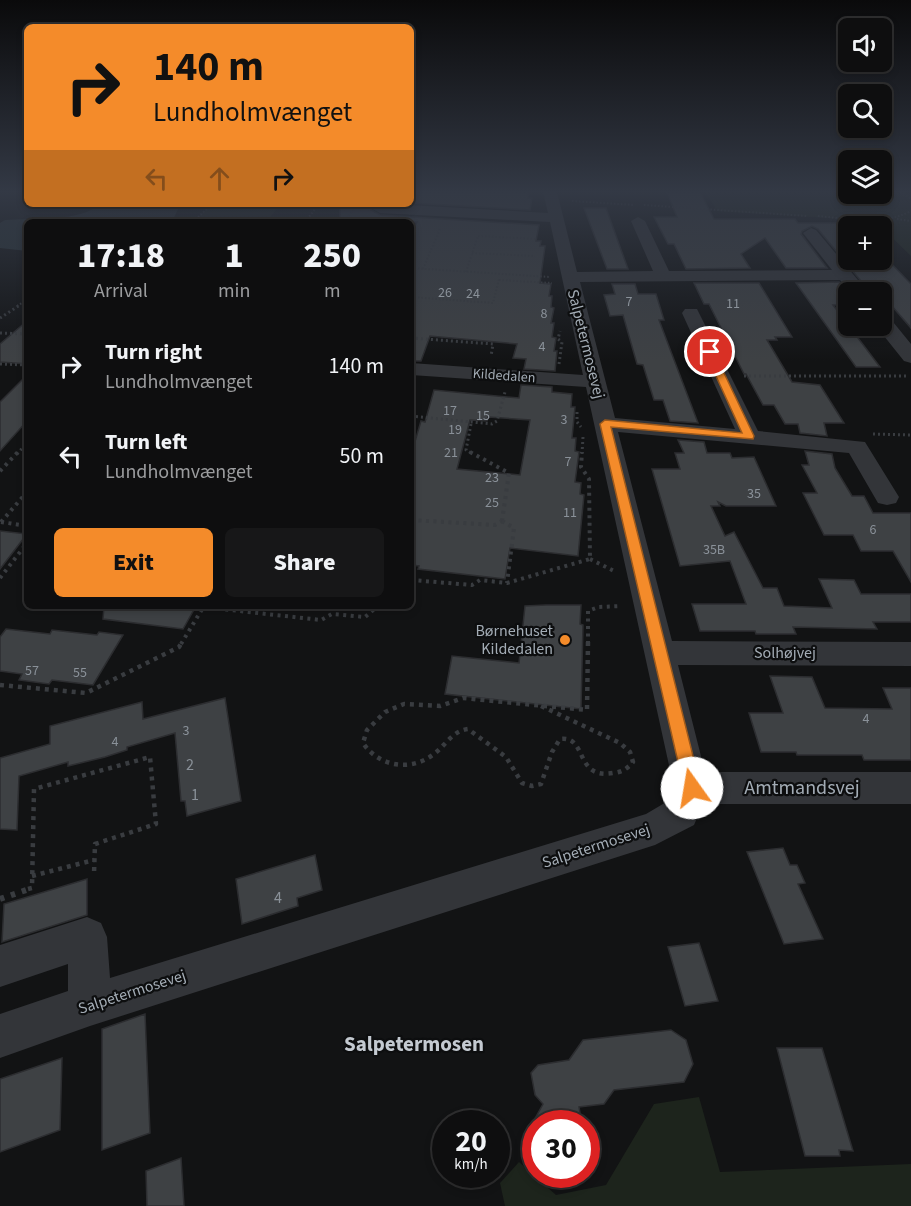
<!DOCTYPE html>
<meta charset="utf-8">
<style>
body{margin:0;font-family:"Source Sans 3",sans-serif;background:#171718;color:#f1f3f6;height:100vh;display:flex;flex-direction:column;font-size:22px;white-space:nowrap}
*{box-sizing:border-box;margin:0}
p{font-size:20px;color:#9b9c9e}
.icon{flex:none;width:33px;height:33px;fill:none;stroke:currentColor;stroke-width:2;stroke-linecap:round;stroke-linejoin:round}
.map{position:relative;flex:1;overflow:hidden}
.side{position:absolute;left:24px;top:219px;width:390px;height:390px;display:flex;flex-direction:column;background:#0e0e0f;border-radius:9px;box-shadow:0 3px 9px #0003,0 0 0 2px #2e2e2f}
.side>*{flex:none}
.hud{position:absolute;left:24px;top:24px;width:390px;height:183px;border-radius:9px;box-shadow:0 3px 9px #0003,0 0 0 2px #2e2e2f;background:#f48b2a;color:#111;overflow:hidden}
.controls{position:absolute;left:838px;top:18px;display:grid;gap:12px}
.controls a{display:grid;place-items:center;width:54px;height:54px;border-radius:9px;background:#0e0e0f;box-shadow:0 3px 9px #0003,0 0 0 2px #2e2e2f;font-size:30px}
.speed{position:absolute;left:432px;top:1110px;display:flex;gap:12px;font-size:30px;font-weight:700;text-align:center}
.speed>*{display:grid;place-content:center;width:78px;height:78px;border-radius:50%;background:#0e0e0f;box-shadow:0 3px 9px #0003,0 0 0 2px #2e2e2f;line-height:1}
.speed small{font-size:15px;font-weight:400}
.speed .limit{border:9px solid #d22;background:#fff;color:#111}
.pin{position:absolute;display:grid;place-items:center;width:51px;height:51px;color:#fff;margin:-26px;border:3px solid #fff;border-radius:50%;box-shadow:0 2px 6px #0007}
.me{position:absolute;width:66px;margin:-33px;rotate:347deg;stroke-linejoin:round;filter:drop-shadow(0 0 4px #0008)}
.turn{display:flex;align-items:center;gap:21px;height:126px;padding:0 30px;font-size:27px}
.turn .icon{width:78px;height:78px;stroke-width:2.5}
.turn b{display:block;font-size:42px;line-height:51px}
.lanes{display:flex;align-items:center;height:57px;padding:0 30px;background:#0003;justify-content:center;gap:30px;direction:ltr}
.lanes .off{opacity:.35}
.eta{display:flex;justify-content:space-evenly;align-items:center;height:102px;text-align:center}
.eta b{font-size:36px;font-weight:800;line-height:42px}
.primary-button{display:flex;gap:12px;margin-top:auto;padding:12px 30px}
.primary-button a{flex:1;height:69px;border-radius:9px;background:#f48b2a;color:#111;font-size:24px;font-weight:800;line-height:69px;text-align:center}
.primary-button a+a{background:#171718;color:#f1f3f6}
ul{padding:0;list-style:none}
li{display:flex;align-items:center;gap:18px;height:90px;padding:0 30px}
li div{flex:1}
li b{display:block;font-size:22px}
li em{font-style:normal}
.map>svg:first-child{display:block}
.green{fill:#1d241c}
.water{fill:#283438}
.building{fill:#3e4144;stroke:#2c2d30;stroke-width:1.5;fill-rule:evenodd}
.lines{fill:none;stroke-linecap:round;stroke-linejoin:round}
.path-far4{stroke:#393c40;stroke-width:2;stroke-dasharray:1.5 2;stroke-linecap:butt}
.path-far3{stroke:#393c40;stroke-width:3;stroke-dasharray:2 3;stroke-linecap:butt}
.path-far2{stroke:#393c40;stroke-width:4;stroke-dasharray:3 4.5;stroke-linecap:butt}
.path-far1{stroke:#393c40;stroke-width:4.5;stroke-dasharray:4 5;stroke-linecap:butt}
.path{stroke:#393c40;stroke-width:6;stroke-dasharray:4.5 7;stroke-linecap:butt}
.minor{fill:#333539;fill-rule:evenodd}
.route{fill:#f48b2a;stroke:#9f5a1b;stroke-width:1.5}
.poi-dot{fill:#f48b2a;stroke:#0d0e0f;stroke-width:2}
.labels{text-anchor:middle;dominant-baseline:central;stroke-width:4.5;stroke-linejoin:round;paint-order:stroke}
.number-label{font-size:14px;fill:#8a9199}
.far-street-label{font-size:14px;fill:#a3acb5;stroke:#0d0e0f}
.street-label{font-size:16px;fill:#a3acb5;stroke:#0d0e0f}
.poi-label{font-size:16px;fill:#a3acb5;stroke:#0d0e0f;text-anchor:end}
.near-number-label{font-size:16px;fill:#8a9199}
.near-street-label{font-size:20px;fill:#a3acb5;stroke:#0d0e0f}
.near-neighbourhood-label{font-size:21px;font-weight:bold;fill:#c4cad1;stroke:#0d0e0f}
</style>
<div class="map">
<svg width="911" height="1206" viewBox="0 0 911 1206">
<rect width="100%" height="100%" fill="#121314"/>
<g class="green">
<path d="M 706,192 L 906,192 L 911,195 L 911,256 L 875,221 L 717,211 Z"/>
<path d="M 212,204 L 281,204 L 266,222 L 193,222 Z"/>
<path d="M 699,1097 L 720,1172 L 911,1164 L 911,1206 L 505,1206 L 500,1183 L 519,1162 L 556,1195 L 606,1185 L 654,1104 Z"/>
</g>
<path class="water" d="M 99,204 L 166,204 L 179,207 L 172,222 L 27,222 L 27,251 L 0,248 L 0,223 L 5,220 C 28,218 84,222 99,204 Z"/>
<g class="building">
<path d="M 411,192 L 529,192 L 528,198 L 532,198 L 530,210 L 411,203 Z"/>
<path d="M 667,192 L 700,192 L 714,219 L 795,219 L 798,223 L 851,223 L 855,226 L 849,226 L 849,260 L 882,260 L 882,254 L 911,284 L 911,328 L 891,305 L 882,305 L 882,292 L 870,292 L 818,229 L 812,226 L 802,231 L 801,234 L 827,268 L 786,268 L 765,238 L 741,254 L 750,268 L 686,269 L 674,244 L 668,244 L 654,217 L 677,217 Z"/>
<path d="M 340,204 L 373,204 L 371,210 L 380,215 L 539,225 L 536,241 L 541,241 L 540,246 L 545,246 L 540,283 L 551,284 L 549,296 L 552,296 L 551,307 L 554,308 L 551,323 L 554,323 L 552,337 L 556,338 L 554,351 L 557,351 L 555,371 L 524,369 L 526,359 L 513,358 L 517,344 L 430,336 L 421,361 L 411,361 L 411,235 L 417,222 L 340,222 Z"/>
<path d="M 584,208 L 606,208 L 628,269 L 607,269 Z"/>
<path d="M 839,282 L 849,294 L 849,305 L 833,305 L 880,367 L 856,367 L 796,283 Z"/>
<path d="M 694,283 L 759,283 L 792,337 L 775,337 L 777,340 L 767,340 L 792,382 L 820,385 L 844,423 L 824,423 L 827,436 L 800,433 L 798,424 L 785,424 L 774,405 L 763,405 L 746,374 L 744,374 L 709,304 L 704,304 Z"/>
<path d="M 612,284 L 635,284 L 638,294 L 656,294 L 664,320 L 659,320 L 698,423 L 670,421 L 663,400 L 654,400 L 643,365 L 637,364 L 623,315 L 610,316 L 604,295 L 615,294 Z"/>
<path d="M 27,321 L 27,364 L 0,362 L 0,344 Z"/>
<path d="M 27,375 L 27,421 L 0,451 L 0,402 Z"/>
<path d="M 521,385 L 552,387 L 552,392 L 572,394 L 571,407 L 575,407 L 572,438 L 576,438 L 575,451 L 579,452 L 575,482 L 581,483 L 580,494 L 584,495 L 578,556 L 510,548 L 505,579 L 418,569 L 419,566 L 411,565 L 411,455 L 421,421 L 425,422 L 434,390 L 519,398 ZM 488,417 L 530,420 L 520,475 L 457,469 L 470,420 L 487,421 Z"/>
<path d="M 678,440 L 704,442 L 707,453 L 730,453 L 732,458 L 754,457 L 776,506 L 726,506 L 718,502 L 720,506 L 711,506 L 725,536 L 734,532 L 763,588 L 777,588 L 784,606 L 832,608 L 819,579 L 854,580 L 861,594 L 911,594 L 911,622 L 873,622 L 877,629 L 793,627 L 796,634 L 756,634 L 755,631 L 700,631 L 692,604 L 746,604 L 730,561 L 680,566 L 652,469 L 680,469 L 675,453 L 684,453 Z"/>
<path d="M 805,451 L 832,454 L 835,468 L 852,496 L 864,496 L 873,513 L 911,513 L 911,582 L 893,551 L 861,551 L 853,535 L 824,535 L 803,493 L 817,493 L 802,465 L 809,465 Z"/>
<path d="M 0,531 L 27,534 L 0,569 Z"/>
<path d="M 546,605 L 581,605 L 580,624 L 583,625 L 581,709 L 445,694 L 452,656 L 519,663 L 525,606 Z"/>
<path d="M 104,606 L 196,606 L 183,629 L 103,619 Z"/>
<path d="M 6,629 L 50,634 L 52,630 L 97,635 L 99,632 L 123,635 L 93,685 L 52,680 L 49,684 L 19,680 L 22,674 L 0,671 L 0,637 Z"/>
<path d="M 770,676 L 812,677 L 825,708 L 892,709 L 883,688 L 911,688 L 911,760 L 864,760 L 862,755 L 797,755 L 796,752 L 761,752 L 749,713 L 783,713 Z"/>
<path d="M 225,698 L 241,801 L 187,816 L 185,801 L 181,801 L 175,733 L 127,747 L 127,750 L 105,757 L 68,766 L 68,762 L 19,776 L 17,830 L 0,829 L 0,758 L 50,744 L 50,726 L 142,702 L 143,719 Z"/>
<path d="M 783,848 L 790,865 L 797,865 L 805,883 L 798,884 L 823,939 L 784,944 L 747,852 Z"/>
<path d="M 315,855 L 322,890 L 297,898 L 298,906 L 242,924 L 236,879 Z"/>
<path d="M 87,879 L 87,915 L 2,942 L 4,904 Z"/>
<path d="M 699,943 L 718,1001 L 685,1006 L 668,947 Z"/>
<path d="M 145,1014 L 150,1133 L 102,1150 L 102,1029 Z"/>
<path d="M 671,1030 L 686,1040 L 693,1064 L 684,1082 L 614,1090 L 604,1104 L 579,1107 L 582,1124 L 532,1124 L 543,1104 L 535,1095 L 531,1073 L 538,1065 L 569,1060 L 583,1040 Z"/>
<path d="M 777,1048 L 822,1048 L 853,1151 L 839,1150 L 840,1156 L 805,1156 Z"/>
<path d="M 62,1058 L 60,1130 L 0,1152 L 0,1079 Z"/>
<path d="M 181,1158 L 184,1206 L 147,1206 L 146,1171 Z"/>
</g>
<g class="lines">
<g class="path-far4">
<path d="M 900,192 L 911,199"/>
<path d="M 572,201 L 634,205"/>
<path d="M 644,205 L 807,216"/>
<path d="M 818,216 C 850,219 882,226 911,211"/>
<path d="M 897,219 L 911,221"/>
<path d="M 193,222 L 212,204"/>
<path d="M 305,222 L 319,204"/>
<path d="M 345,222 L 357,204"/>
<path d="M 478,236 L 535,239"/>
<path d="M 472,253 L 535,256"/>
<path d="M 411,268 L 550,277"/>
<path d="M 423,269 L 440,229"/>
<path d="M 466,272 L 478,236"/>
<path d="M 499,280 L 552,283"/>
<path d="M 411,297 L 493,303 L 499,279"/>
<path d="M 17,306 L 27,300"/>
</g>
<g class="path-far3">
<path d="M 0,318 L 20,305"/>
<path d="M 0,333 L 27,334"/>
<path d="M 411,338 L 493,344 L 491,356"/>
<path d="M 0,364 L 27,365"/>
<path d="M 559,364 L 562,342 L 558,339 L 560,331"/>
<path d="M 744,376 L 907,376"/>
<path d="M 577,412 L 577,422 L 581,427"/>
<path d="M 411,416 L 492,424 L 497,421 L 505,392"/>
<path d="M 471,424 L 466,450 L 473,454"/>
<path d="M 873,434 L 911,435"/>
<path d="M 17,454 L 27,443"/>
<path d="M 582,454 L 583,437"/>
</g>
<g class="path-far2">
<path d="M 470,452 L 509,473 L 502,521"/>
<path d="M 0,471 L 18,452"/>
<path d="M 411,520 L 495,525 L 502,521"/>
<path d="M 502,521 L 514,528 L 507,583"/>
<path d="M 1,522 L 27,492"/>
<path d="M 1,522 L 27,526"/>
<path d="M 590,559 L 614,571"/>
<path d="M 0,578 L 27,543"/>
<path d="M 411,580 L 472,585 L 480,580 L 507,583 L 590,559 L 589,479 L 581,467 L 582,452"/>
<path d="M 203,607 L 321,620 L 332,614 L 365,617 L 378,606"/>
<path d="M 181,644 L 204,606"/>
<path d="M 588,644 L 588,611 L 599,607 L 621,606"/>
</g>
<g class="path-far1">
<path d="M 0,685 L 86,693 L 179,647 L 182,642"/>
<path d="M 541,706 L 620,743 L 630,752 L 633,762 C 627,769 622,772 613,773 C 574,780 588,735 560,739 L 552,752 L 541,784 L 532,786 L 522,783 L 506,757 L 468,729 C 452,731 446,745 434,754 C 411,772 379,767 363,743 L 367,730 L 385,712 L 404,704 L 440,706 L 463,698 L 587,710 L 588,642"/>
<path d="M 32,876 L 94,860"/>
<path d="M 28,889 L 32,888 L 34,789 L 150,757 L 156,824 L 95,844 L 94,874"/>
</g>
<path class="path" d="M 0,899 L 32,888"/>
<g class="minor">
<path d="M 543,192 L 557,192 L 577,272 L 653,271 L 631,221 L 638,217 L 645,221 L 669,271 L 832,270 L 803,233 L 811,228 L 816,230 L 868,292 L 850,292 L 840,280 L 580,282 L 615,418 L 735,429 L 682,313 L 685,309 L 697,309 L 758,431 L 865,442 L 899,497 L 896,503 L 887,505 L 878,503 L 849,453 L 618,432 L 672,641 L 911,642 L 911,666 L 678,665 L 705,772 L 911,772 L 911,804 L 703,804 L 694,825 L 655,845 L 90,1026 L 0,1058 L 0,1014 L 68,991 L 68,964 L 0,987 L 0,945 L 87,917 L 101,923 L 107,937 L 110,978 L 646,814 L 668,801 L 674,788 L 586,387 L 411,375 L 411,363 L 583,375 L 550,222 L 380,213 L 373,209 L 376,204 L 390,204 L 548,213 Z"/>
<path d="M 882,315 L 889,317 L 911,344 L 911,363 L 904,361 L 876,326 L 882,326 Z"/>
</g>
</g>
<linearGradient id="sky" x2="0" y2="1"><stop stop-color="#0a0a0b"/><stop offset="0.53" stop-color="#333945"/><stop offset="1" stop-color="#333945" stop-opacity="0"/></linearGradient>
<rect width="911" height="361" fill="url(#sky)"/>
<path class="route" d="M 710,349 L 714,352 L 754,436 L 753,439 L 611,427 L 701,788 L 698,794 L 692,796 L 686,794 L 684,788 L 600,424 L 605,420 L 742,433 L 705,352 Z"/>
<circle class="poi-dot" cx="565" cy="640" r="6"/>
<g class="labels">
<g class="number-label">
<text x="445" y="293">26</text>
<text x="473" y="294">24</text>
<text x="629" y="302">7</text>
<text x="733" y="304">11</text>
<text x="544" y="314">8</text>
<text x="542" y="347">4</text>
<text x="450" y="411">17</text>
<text x="483" y="416">15</text>
<text x="564" y="420">3</text>
<text x="455" y="430">19</text>
<text x="451" y="453">21</text>
<text x="568" y="462">7</text>
<text x="492" y="478">23</text>
<text x="754" y="494">35</text>
<text x="492" y="503">25</text>
<text x="570" y="513">11</text>
<text x="873" y="530">6</text>
<text x="714" y="550">35B</text>
<text x="32" y="671">57</text>
<text x="80" y="673">55</text>
<text x="866" y="719">4</text>
<text x="186" y="731">3</text>
<text x="115" y="742">4</text>
</g>
<g class="far-street-label">
<text transform="translate(504 376) rotate(4)">Kildedalen</text>
</g>
<g class="street-label">
<text transform="translate(586 344) rotate(76)">Salpetermosevej</text>
<text x="785" y="653">Solhøjvej</text>
<text transform="translate(596 846) rotate(-18)">Salpetermosevej</text>
<text transform="translate(132 992) rotate(-18)">Salpetermosevej</text>
</g>
<g class="poi-label">
<text x="553" y="631">Børnehuset<tspan x="553" dy="18">Kildedalen</tspan></text>
</g>
<g class="near-number-label">
<text x="190" y="765">2</text>
<text x="195" y="795">1</text>
<text x="278" y="898">4</text>
</g>
<g class="near-street-label">
<text x="802" y="788">Amtmandsvej</text>
</g>
<g class="near-neighbourhood-label">
<text x="414" y="1044">Salpetermosen</text>
</g>
</g>
</svg>
<div class="controls">
<a><svg class="icon" aria-label="sound" viewBox="0 0 24 24"><path d="M4 9h4l5-4v14l-5-4H4zM17 9q2 3 0 6"/></svg></a>
<a><svg class="icon" aria-label="search" viewBox="0 0 24 24"><circle cx="10" cy="10" r="6"/><path d="M15 15l6 6"/></svg></a>
<a><svg class="icon" aria-label="layers" viewBox="0 0 24 24"><path d="M12 4l9 5-9 5-9-5zM3 14l9 5 9-5"/></svg></a>
<a>+</a>
<a>−</a>
</div>
<div class="speed"><div>20<small>km/h</small></div><div class="limit">30</div></div>
<div class="pin" style="left:710px;top:352px;background:#d93025"><svg class="icon" aria-label="arrive" viewBox="0 0 24 24"><path d="M6 21V4h12l-3 4 3 4H6"/></svg></div>
<svg class="me" style="left:692px;top:788px" viewBox="-20 -20 40 40"><circle r="19" fill="#fff"/><path d="M0-13L10 11 0 6-10 11z" fill="#f48b2a"/></svg>
<div class="hud">
<div class="turn"><svg class="icon" aria-label="right" viewBox="0 0 24 24"><path d="M7 20v-9h11M14 6l5 5-5 5"/></svg><div><b>140 m</b>Lundholmvænget</div></div>
<div class="lanes"><svg class="icon off" aria-label="left" viewBox="0 0 24 24"><path d="M17 20v-9H6M10 6l-5 5 5 5"/></svg><svg class="icon off" aria-label="ahead" viewBox="0 0 24 24"><path d="M12 20V5M6 11l6-6 6 6"/></svg><svg class="icon" aria-label="right" viewBox="0 0 24 24"><path d="M7 20v-9h11M14 6l5 5-5 5"/></svg></div>
</div>
<section class="side">
<div class="eta">
<div><b>17:18</b><p>Arrival</p></div>
<div><b>1</b><p>min</p></div>
<div><b>250</b><p>m</p></div>
</div>
<ul>
<li><svg class="icon" aria-label="right" viewBox="0 0 24 24"><path d="M7 20v-9h11M14 6l5 5-5 5"/></svg><div><b>Turn right</b><p>Lundholmvænget</p></div><em>140 m</em></li>
<li><svg class="icon" aria-label="left" viewBox="0 0 24 24"><path d="M17 20v-9H6M10 6l-5 5 5 5"/></svg><div><b>Turn left</b><p>Lundholmvænget</p></div><em>50 m</em></li>
</ul>
<div class="primary-button"><a>Exit</a><a>Share</a></div>
</section>
</div>
